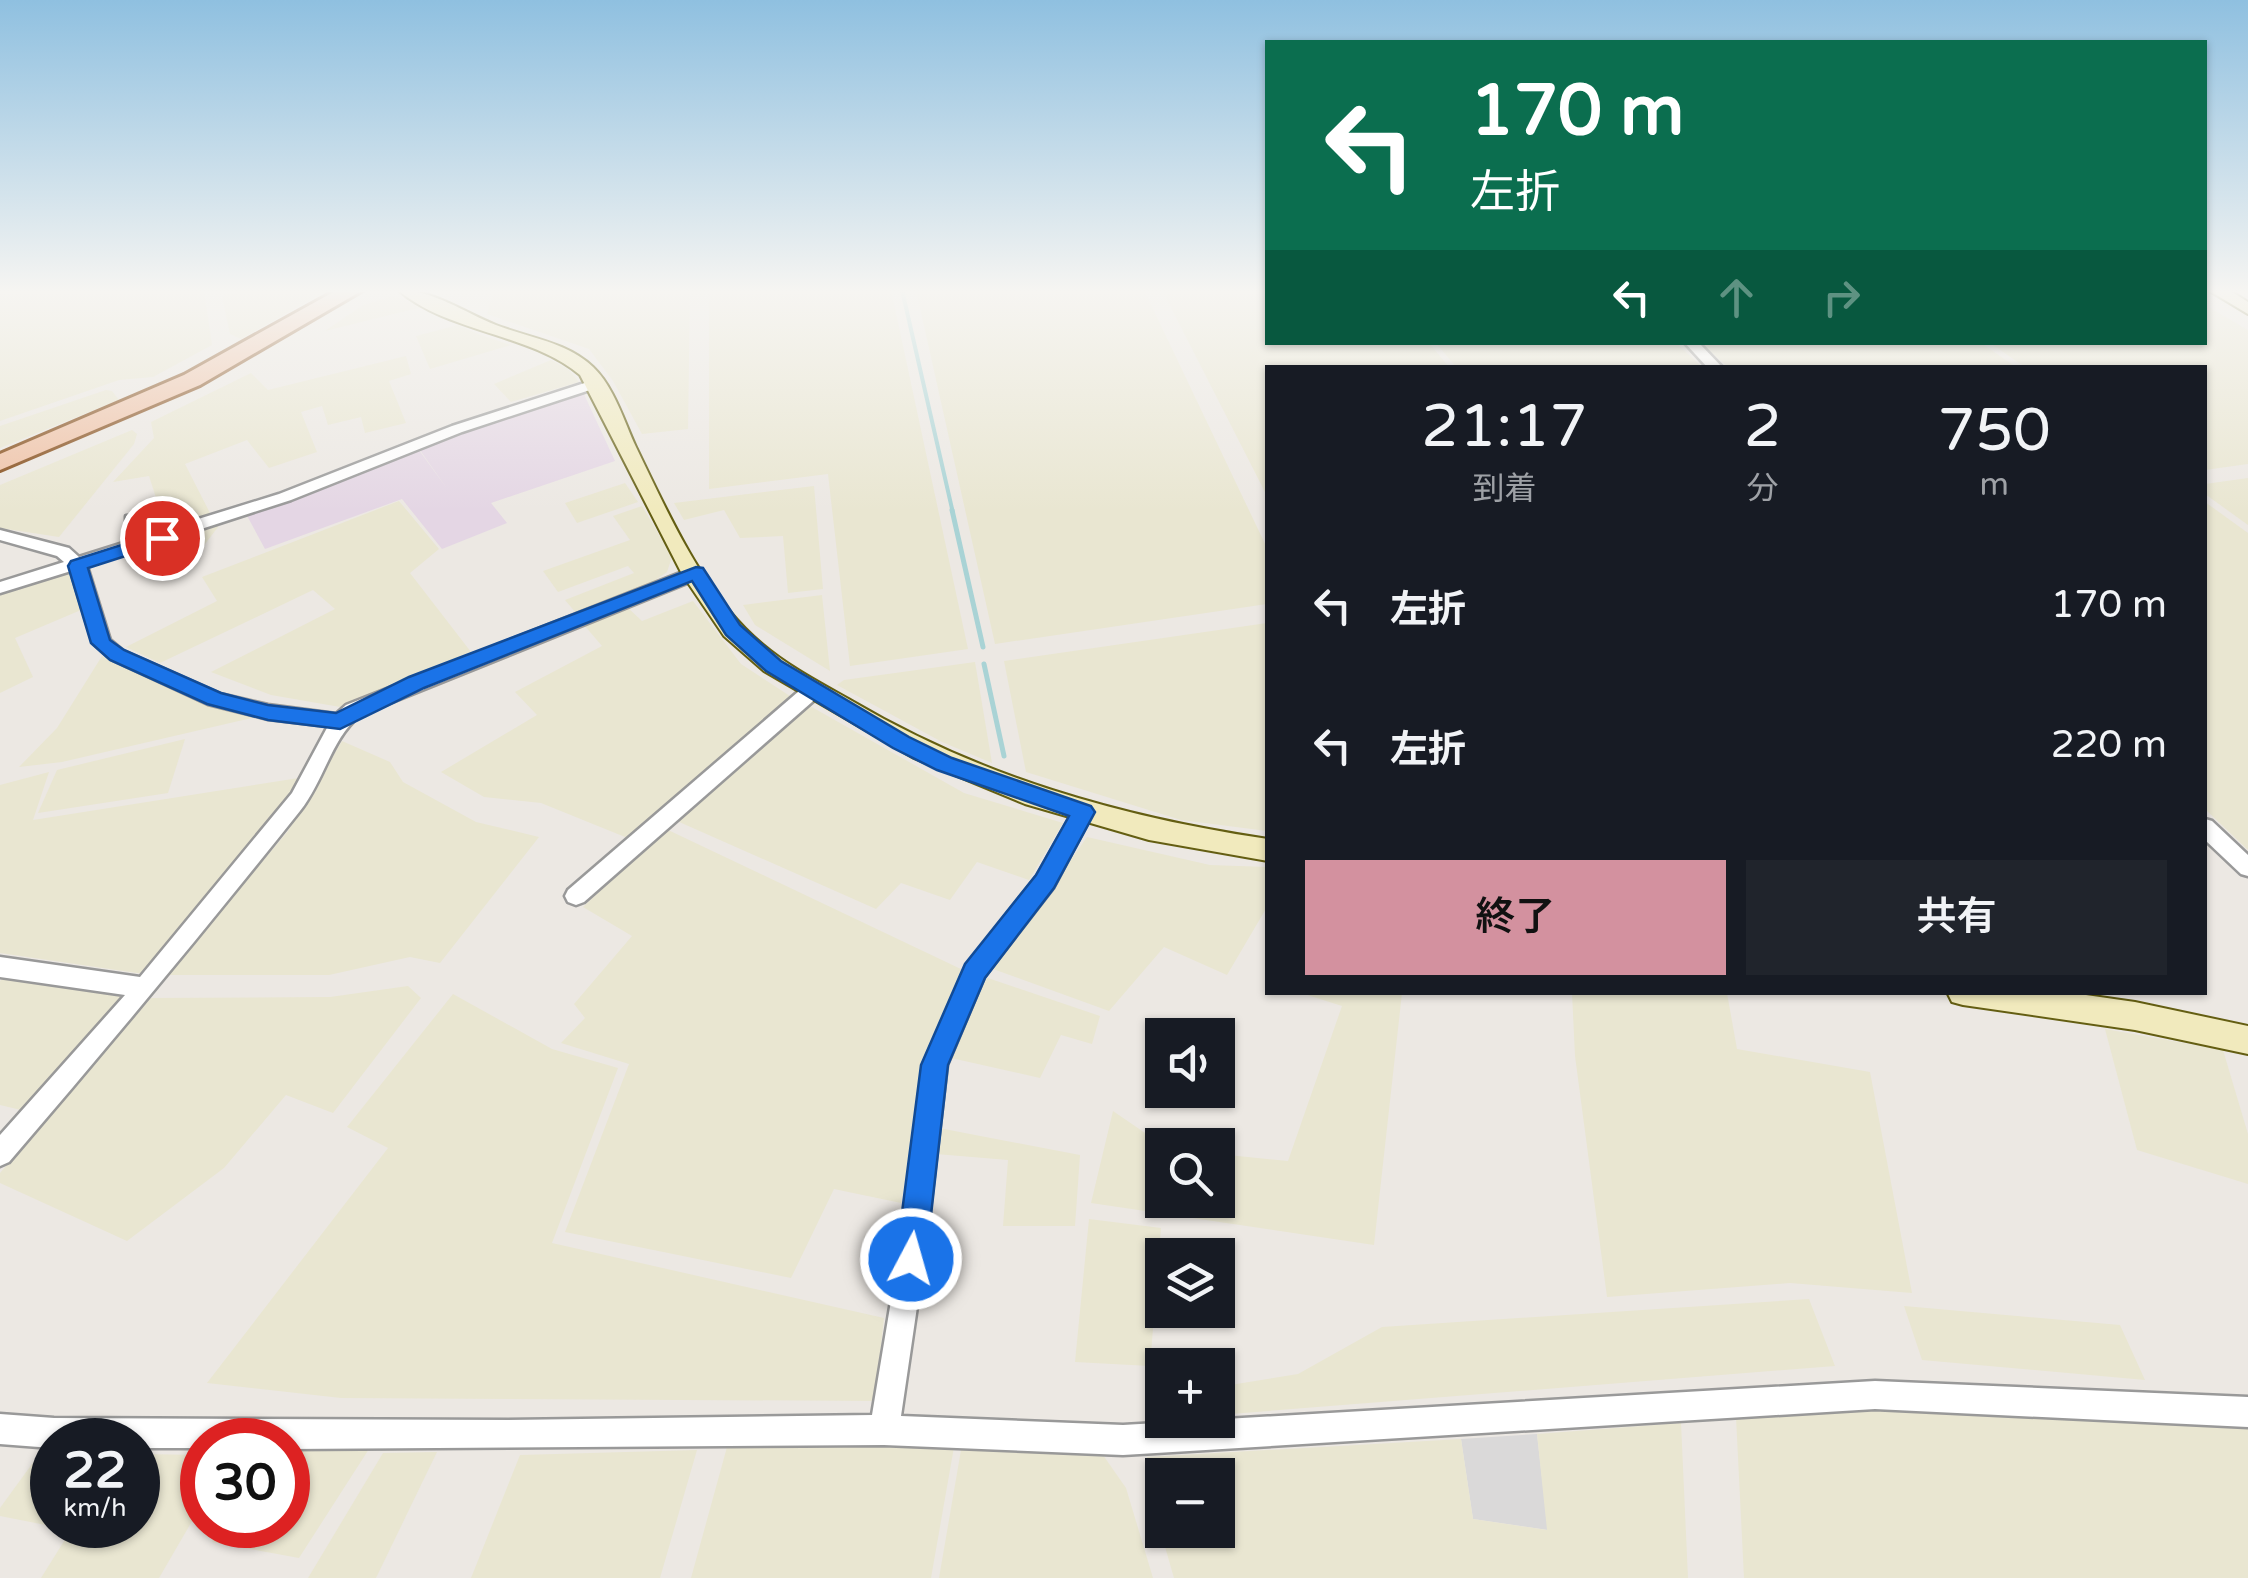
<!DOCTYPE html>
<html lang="ja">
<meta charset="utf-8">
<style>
body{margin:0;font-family:"Varela Round","Noto Sans JP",sans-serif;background:#20242c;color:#f1f3f6;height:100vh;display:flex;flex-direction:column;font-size:38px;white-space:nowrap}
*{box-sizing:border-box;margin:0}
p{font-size:32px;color:#9ea1a6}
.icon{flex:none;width:55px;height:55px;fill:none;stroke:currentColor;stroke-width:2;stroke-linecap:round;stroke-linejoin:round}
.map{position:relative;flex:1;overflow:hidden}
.drawer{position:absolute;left:1265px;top:365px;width:942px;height:630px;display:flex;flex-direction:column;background:#171b24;border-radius:0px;box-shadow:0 2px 8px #0004}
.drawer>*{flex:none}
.banner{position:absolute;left:1265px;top:40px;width:942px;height:305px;border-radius:0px;box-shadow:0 2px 8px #0004;background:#0b6e4f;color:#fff;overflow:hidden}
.controls{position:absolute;left:1145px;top:1018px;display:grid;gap:20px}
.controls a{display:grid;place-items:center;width:90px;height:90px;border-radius:0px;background:#171b24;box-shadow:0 2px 8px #0004;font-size:50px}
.speed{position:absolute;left:30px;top:1418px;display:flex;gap:20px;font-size:50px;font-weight:700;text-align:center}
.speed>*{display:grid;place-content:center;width:130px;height:130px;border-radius:50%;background:#171b24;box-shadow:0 2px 8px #0004;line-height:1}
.speed small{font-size:25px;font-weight:400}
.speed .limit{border:15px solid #d22;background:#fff;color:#111}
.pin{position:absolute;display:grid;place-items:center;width:85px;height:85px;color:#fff;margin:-42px;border:5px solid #fff;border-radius:50%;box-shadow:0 2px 10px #0007}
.me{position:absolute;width:110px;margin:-55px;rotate:6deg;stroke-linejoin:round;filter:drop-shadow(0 0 8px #0008)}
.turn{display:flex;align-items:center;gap:35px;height:210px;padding:0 40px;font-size:45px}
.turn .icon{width:130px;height:130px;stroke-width:2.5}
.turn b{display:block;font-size:70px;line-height:85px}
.lanes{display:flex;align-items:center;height:95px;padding:0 40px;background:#0003;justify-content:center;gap:50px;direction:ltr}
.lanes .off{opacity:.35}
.eta{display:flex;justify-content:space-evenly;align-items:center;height:170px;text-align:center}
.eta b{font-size:60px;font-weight:600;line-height:70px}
.button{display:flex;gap:20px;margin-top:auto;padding:20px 40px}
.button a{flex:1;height:115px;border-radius:0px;background:#d3919f;color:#111;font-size:40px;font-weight:600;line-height:115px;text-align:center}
.button a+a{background:#20242c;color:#f1f3f6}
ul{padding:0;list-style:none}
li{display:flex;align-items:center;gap:30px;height:140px;padding:0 40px}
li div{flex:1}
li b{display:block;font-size:38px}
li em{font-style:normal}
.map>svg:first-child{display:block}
.residential{fill:#dad9d9}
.industrial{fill:#e4d6e4}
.farmland{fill:#e9e6d1;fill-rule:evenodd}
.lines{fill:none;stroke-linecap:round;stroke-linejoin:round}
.stream-far1{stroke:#a9d3d5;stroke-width:4}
.stream{stroke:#a9d3d5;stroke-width:5}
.street-casing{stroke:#999;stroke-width:5}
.secondary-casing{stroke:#645e12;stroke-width:4}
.primary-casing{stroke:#824813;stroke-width:6}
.street{fill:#fff;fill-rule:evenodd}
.secondary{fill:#f1eabd;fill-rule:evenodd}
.primary{fill:#efc1a5;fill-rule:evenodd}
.route{fill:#1a73e8;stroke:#114b97;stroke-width:2.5}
</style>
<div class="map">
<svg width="2248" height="1578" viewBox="0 0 2248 1578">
<rect width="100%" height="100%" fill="#ece8e3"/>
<path class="residential" d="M 1537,1434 L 1548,1530 L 1473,1519 L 1461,1439 Z"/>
<path class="industrial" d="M 582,390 L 615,461 L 491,503 L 507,523 L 442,549 L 402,499 L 265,549 L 245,512 L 416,446 L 448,490 L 417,446 Z"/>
<g class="farmland">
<path d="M 0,290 L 204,290 L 212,345 L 153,377 L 119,380 L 0,421 Z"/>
<path d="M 247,290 L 328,290 L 241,339 L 230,334 L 222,296 Z"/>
<path d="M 493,290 L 690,290 L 688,429 L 642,434 L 613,381 L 589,349 L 487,314 Z"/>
<path d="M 709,290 L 891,290 L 968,649 L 850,666 L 828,474 L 709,489 Z"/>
<path d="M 916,290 L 1144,290 L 1267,548 L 1267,604 L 995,644 Z"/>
<path d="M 1162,290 L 1267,290 L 1268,342 L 1429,343 L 1449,367 L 1268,368 L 1267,496 Z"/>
<path d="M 393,296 L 422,307 L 325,331 L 363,305 Z"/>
<path d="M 2205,305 L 2248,330 L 2248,464 L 2205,470 L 2205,368 L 2025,367 L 1990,343 L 2205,342 Z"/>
<path d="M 458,325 L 478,334 L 511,345 L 430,369 L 416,336 Z"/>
<path d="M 1436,343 L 1676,343 L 1702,367 L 1456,367 Z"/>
<path d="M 1701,343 L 1981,343 L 2016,367 L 1728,367 Z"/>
<path d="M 406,356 L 411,374 L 389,381 L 406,423 L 365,433 L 361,417 L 328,425 L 322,406 L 301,412 L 317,452 L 269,468 L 247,440 L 185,464 L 211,515 L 166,529 L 149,476 L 113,482 L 154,438 L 151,422 L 251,373 L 268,390 Z"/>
<path d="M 551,360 L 568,369 L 579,382 L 511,402 L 494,384 Z"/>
<path d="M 106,390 L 112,391 L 119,400 L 0,448 L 0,426 Z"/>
<path d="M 132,430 L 137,434 L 134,444 L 59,537 L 0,528 L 0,485 Z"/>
<path d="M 2248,478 L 2248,525 L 2205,494 L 2205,484 Z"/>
<path d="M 625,483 L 638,502 L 577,523 L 565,503 Z"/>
<path d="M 814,486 L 823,589 L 788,593 L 783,536 L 740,538 L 724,510 L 684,520 L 674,503 Z"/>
<path d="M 399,501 L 439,549 L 410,573 L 471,652 L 346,708 L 271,695 L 211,672 L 335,609 L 313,590 L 160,663 L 126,647 L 217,601 L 202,577 Z"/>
<path d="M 2205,502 L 2248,533 L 2248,850 L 2205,809 Z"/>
<path d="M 642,506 L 672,557 L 667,572 L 648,585 L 577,614 L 565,600 L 634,573 L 628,566 L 558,592 L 543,571 L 630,540 L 613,516 Z"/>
<path d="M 219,521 L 221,523 L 186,569 L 169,574 L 153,545 Z"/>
<path d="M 70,570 L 81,610 L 15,638 L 33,677 L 0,693 L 0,592 Z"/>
<path d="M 822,595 L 830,671 L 755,625 L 743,605 Z"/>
<path d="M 693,601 L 741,664 L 793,698 L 630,839 L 541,803 L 484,797 L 441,772 L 537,715 L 515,692 L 602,646 L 584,625 L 627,607 L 642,621 Z"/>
<path d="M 1267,623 L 1267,831 L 1181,820 L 1026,772 L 1004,661 Z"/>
<path d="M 102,656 L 199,700 L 260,716 L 62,762 L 19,767 L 57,728 Z"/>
<path d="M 975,662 L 992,763 L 942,742 L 837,685 L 844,680 Z"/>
<path d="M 810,706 L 964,793 L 1063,823 L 1029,880 L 977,862 L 950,900 L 901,883 L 876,909 L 677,821 Z"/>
<path d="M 185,739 L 168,793 L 38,813 L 57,770 Z"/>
<path d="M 342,741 L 390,762 L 403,782 L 476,822 L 539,837 L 440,963 L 410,957 L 329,975 L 167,975 L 288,831 Z"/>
<path d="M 49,772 L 33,820 L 305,777 L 144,974 L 0,953 L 0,785 Z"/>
<path d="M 666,829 L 963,970 L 928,1056 L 901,1203 L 834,1189 L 791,1278 L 565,1232 L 629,1064 L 561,1043 L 585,1018 L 574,1004 L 632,936 L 583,907 Z"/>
<path d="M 1087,837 L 1210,865 L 1267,867 L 1267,907 L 1227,975 L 1164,947 L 1109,1011 L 993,969 Z"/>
<path d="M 985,977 L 1100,1016 L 1092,1044 L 1061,1035 L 1040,1078 L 951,1058 Z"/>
<path d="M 3,978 L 124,996 L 21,1110 L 0,1105 L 0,981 Z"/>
<path d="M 408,986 L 421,998 L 333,1113 L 286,1095 L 224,1168 L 127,1241 L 0,1183 L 0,1173 L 151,998 L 330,997 Z"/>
<path d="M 1301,993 L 1402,993 L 1374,1245 L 1091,1203 L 1113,1111 L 1148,1135 L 1184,1145 L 1162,1145 L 1162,1200 L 1218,1200 L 1218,1154 L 1288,1161 L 1342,1006 Z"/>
<path d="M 1572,993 L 1727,993 L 1737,1049 L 1870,1072 L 1912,1293 L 1790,1283 L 1607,1297 L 1575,1056 Z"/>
<path d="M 453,994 L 552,1049 L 618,1068 L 552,1243 L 884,1318 L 875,1401 L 341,1398 L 207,1383 L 388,1148 L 347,1127 Z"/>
<path d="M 2105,1029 L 2223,1050 L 2248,1134 L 2248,1184 L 2137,1150 Z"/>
<path d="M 939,1128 L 1080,1155 L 1075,1226 L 1003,1226 L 1008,1160 L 936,1154 Z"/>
<path d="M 1089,1219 L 1161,1228 L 1150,1366 L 1075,1362 Z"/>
<path d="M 1809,1299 L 1835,1366 L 1218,1415 L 1218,1387 L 1298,1374 L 1382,1327 Z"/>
<path d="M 1904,1306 L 2120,1325 L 2145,1380 L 1922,1360 Z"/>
<path d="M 1865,1410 L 2248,1423 L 2248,1578 L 1744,1578 L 1736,1417 Z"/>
<path d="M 1681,1423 L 1688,1578 L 1174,1578 L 1145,1477 L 1147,1457 L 1461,1439 L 1473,1519 L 1547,1530 L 1537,1434 ZM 1162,1475 L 1218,1475 L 1218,1530 L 1162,1530 Z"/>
<path d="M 727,1447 L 954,1447 L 931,1578 L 691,1578 Z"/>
<path d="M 288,1449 L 369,1449 L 299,1558 L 212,1542 L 221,1525 L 288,1525 Z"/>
<path d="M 697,1450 L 660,1578 L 471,1578 L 520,1455 Z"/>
<path d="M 961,1450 L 1103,1455 L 1126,1488 L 1153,1578 L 939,1578 Z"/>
<path d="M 437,1452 L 376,1578 L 308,1578 L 383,1453 Z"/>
<path d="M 40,1453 L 52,1454 L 52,1525 L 138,1525 L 138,1454 L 202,1455 L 202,1504 L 159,1578 L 41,1578 L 71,1530 L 0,1516 L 0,1508 Z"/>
</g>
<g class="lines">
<path class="stream-far1" d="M 902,290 L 953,513"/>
<g class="stream">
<path d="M 952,510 L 983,647"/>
<path d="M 984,664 L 1004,756"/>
</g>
<defs>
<g id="street">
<path d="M 1684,342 L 1698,342 L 1723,368 L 1708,368 Z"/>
<path d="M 597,379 L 604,383 L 602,386 L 462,432 L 291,500 L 87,566 L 110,640 L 123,651 L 220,694 L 268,705 L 336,714 L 346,705 L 690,569 L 696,568 L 704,573 L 702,577 L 360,715 C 331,739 324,781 300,811 C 205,930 108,1047 9,1162 L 0,1166 L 0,1135 L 125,995 L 0,977 L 0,957 L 140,977 L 292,793 L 328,726 L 268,719 L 208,704 L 111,659 L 93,643 L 71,571 L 0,593 L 0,582 L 64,562 L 57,556 L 0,540 L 0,530 L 69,548 L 79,557 L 152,534 L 147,522 L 126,522 L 126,516 L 159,514 L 166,529 L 279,494 L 452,426 Z"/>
<path d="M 813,684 L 820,685 L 822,690 L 820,695 L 584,902 L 576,905 L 568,902 L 565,896 L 568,890 L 806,685 Z"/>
<path d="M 1083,804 L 1090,807 L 1093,812 L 1053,888 L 984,977 L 947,1065 L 924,1259 L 901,1416 L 1123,1425 L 1875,1381 L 2248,1397 L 2248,1427 L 1875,1409 L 1123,1455 L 884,1445 L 288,1449 L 288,1440 L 202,1440 L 202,1448 L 138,1448 L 138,1440 L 52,1440 L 52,1448 L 0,1444 L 0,1414 L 54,1418 L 508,1420 L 872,1415 L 898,1259 L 923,1065 L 967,965 L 1037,876 L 1076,807 Z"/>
<path d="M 2205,819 L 2212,821 L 2248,855 L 2248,876 L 2241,874 L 2205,840 Z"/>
</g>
<g id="secondary">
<path d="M 398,290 C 434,290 463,312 496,325 C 529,338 567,342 593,367 C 614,387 624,421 636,447 C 668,513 704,596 762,644 C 789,667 822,684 852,701 C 981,777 1120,817 1268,839 L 1268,861 L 1149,840 L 1025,804 L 914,758 L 764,671 L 724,636 L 682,574 L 580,375 C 530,333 448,333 398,290 Z"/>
<path d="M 2208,290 L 2229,290 L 2248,302 L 2248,314 Z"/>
<path d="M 1947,992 L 2065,992 L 2135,1002 L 2248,1026 L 2248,1054 L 2135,1030 L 1963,1005 L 1952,1002 Z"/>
</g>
<path id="primary" d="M 337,290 L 363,290 L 200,385 L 0,470 L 0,454 L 184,375 Z"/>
</defs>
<use href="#street" class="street-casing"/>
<use href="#secondary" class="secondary-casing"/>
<use href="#primary" class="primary-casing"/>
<use href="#street" class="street"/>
<use href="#secondary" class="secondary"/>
<use href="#primary" class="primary"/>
</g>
<linearGradient id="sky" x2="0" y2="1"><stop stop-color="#8fc0e0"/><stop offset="0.57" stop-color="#f6f5f2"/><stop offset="1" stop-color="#f6f5f2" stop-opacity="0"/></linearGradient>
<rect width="2248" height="511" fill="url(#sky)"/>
<path class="route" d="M 162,532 L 169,534 L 169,542 L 88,568 L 110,640 L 124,650 L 221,693 L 268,705 L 336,713 L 409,677 L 696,567 L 703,568 L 740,625 L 781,661 L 909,737 L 952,758 L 1091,806 L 1095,812 L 1054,888 L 985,978 L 948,1065 L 926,1259 L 922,1270 L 911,1274 L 900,1270 L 896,1259 L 921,1065 L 965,964 L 1036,875 L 1069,816 L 937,770 L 893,748 L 766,671 L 726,635 L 692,581 L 424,688 L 340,729 L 268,720 L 207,704 L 110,660 L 91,643 L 68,566 L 71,561 Z"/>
</svg>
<div class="controls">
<a><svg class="icon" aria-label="sound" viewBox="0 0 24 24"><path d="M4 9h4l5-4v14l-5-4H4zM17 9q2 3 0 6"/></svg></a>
<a><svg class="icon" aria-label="search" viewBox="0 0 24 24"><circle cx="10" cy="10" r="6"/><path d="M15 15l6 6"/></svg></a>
<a><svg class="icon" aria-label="layers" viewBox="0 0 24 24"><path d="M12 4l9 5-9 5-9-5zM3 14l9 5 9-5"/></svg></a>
<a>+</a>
<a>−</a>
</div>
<div class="speed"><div>22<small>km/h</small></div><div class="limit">30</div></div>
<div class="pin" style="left:162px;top:538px;background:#d93025"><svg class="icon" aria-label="arrive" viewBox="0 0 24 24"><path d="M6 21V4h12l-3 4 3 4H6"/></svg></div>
<svg class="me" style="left:911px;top:1259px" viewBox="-20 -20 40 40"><circle r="17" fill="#1a73e8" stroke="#fff" stroke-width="3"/><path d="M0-11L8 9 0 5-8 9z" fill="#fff"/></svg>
<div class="banner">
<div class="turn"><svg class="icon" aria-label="left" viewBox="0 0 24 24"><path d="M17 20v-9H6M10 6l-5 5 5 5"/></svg><div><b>170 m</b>左折</div></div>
<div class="lanes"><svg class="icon" aria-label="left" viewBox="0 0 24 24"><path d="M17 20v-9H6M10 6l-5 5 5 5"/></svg><svg class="icon off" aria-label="ahead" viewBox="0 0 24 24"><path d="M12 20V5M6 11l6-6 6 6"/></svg><svg class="icon off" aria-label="right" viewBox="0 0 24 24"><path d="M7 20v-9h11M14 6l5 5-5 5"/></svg></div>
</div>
<section class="drawer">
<div class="eta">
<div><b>21:17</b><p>到着</p></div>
<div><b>2</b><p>分</p></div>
<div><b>750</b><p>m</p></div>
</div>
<ul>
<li><svg class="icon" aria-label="left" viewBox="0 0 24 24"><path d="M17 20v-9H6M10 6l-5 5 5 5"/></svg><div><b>左折</b></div><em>170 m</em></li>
<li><svg class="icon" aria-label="left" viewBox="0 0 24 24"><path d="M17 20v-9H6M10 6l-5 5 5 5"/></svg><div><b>左折</b></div><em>220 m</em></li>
</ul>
<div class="button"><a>終了</a><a>共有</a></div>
</section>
</div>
